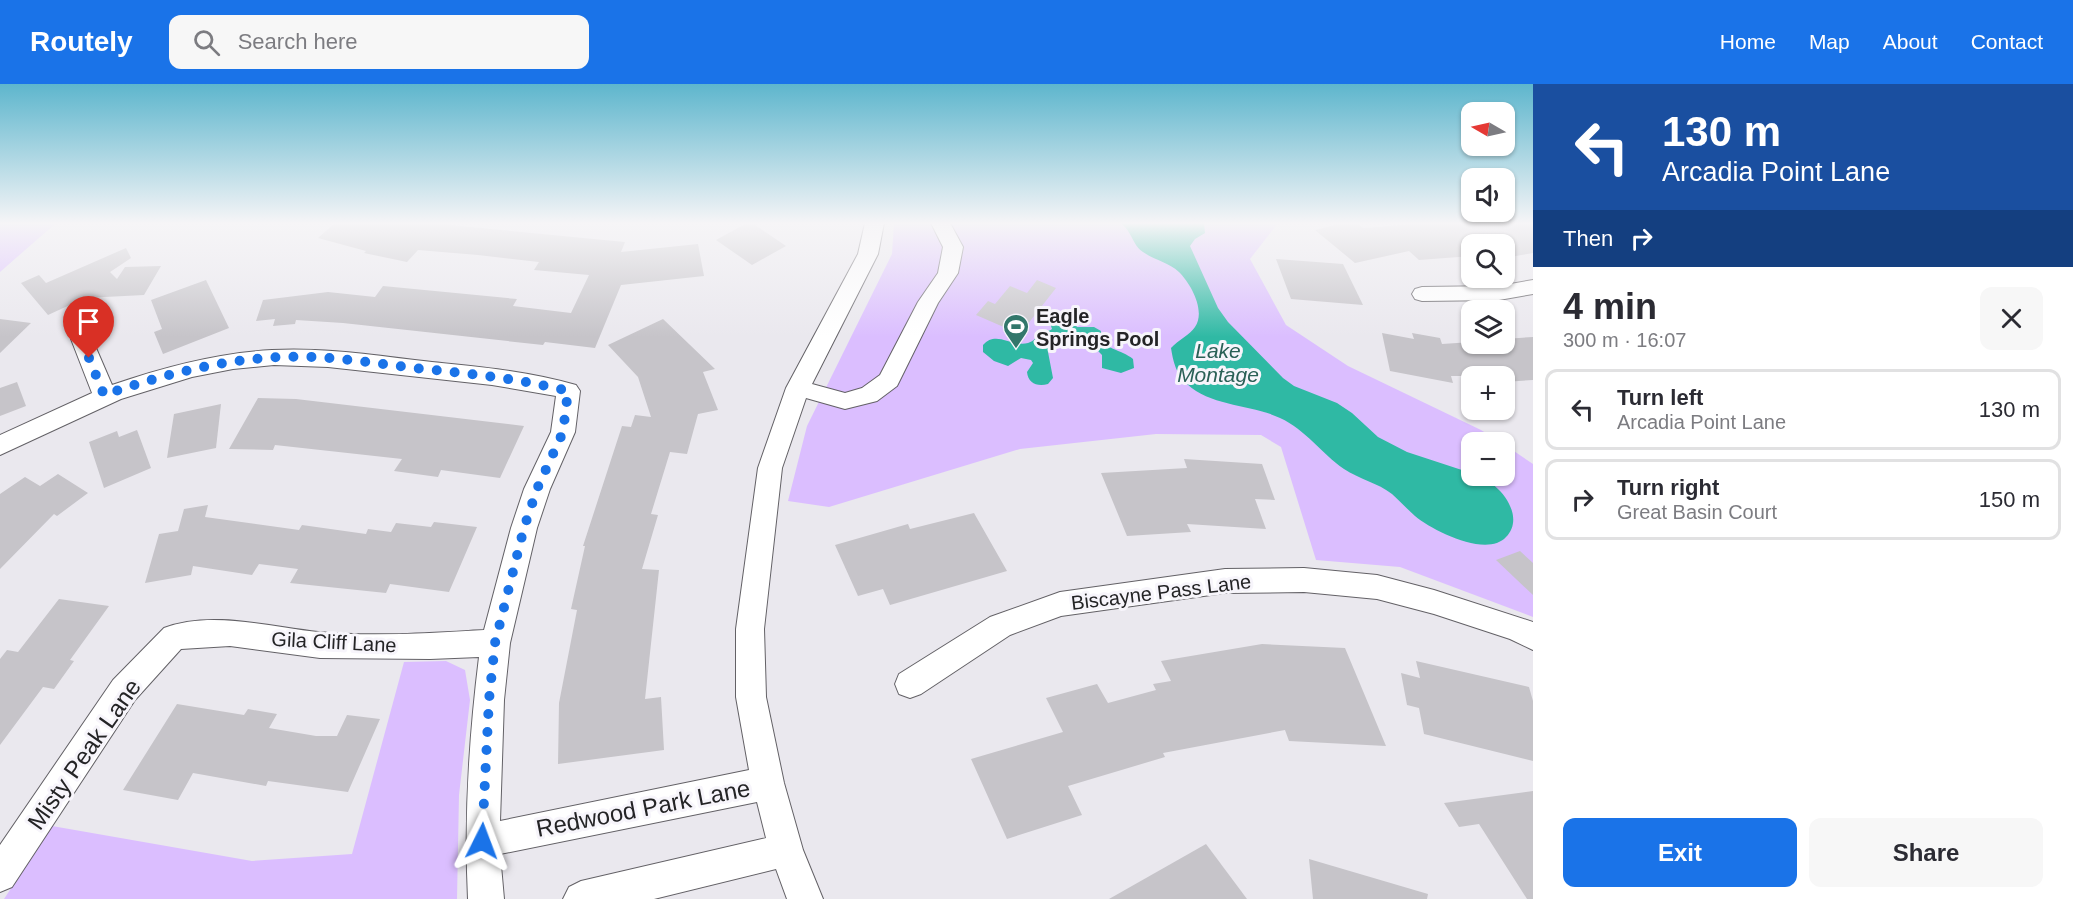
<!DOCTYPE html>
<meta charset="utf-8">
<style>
body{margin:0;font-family:Arial,sans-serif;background:#f7f7f7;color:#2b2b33;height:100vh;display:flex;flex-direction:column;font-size:22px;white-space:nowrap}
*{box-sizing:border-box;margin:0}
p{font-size:20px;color:#7c7c81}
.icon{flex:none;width:33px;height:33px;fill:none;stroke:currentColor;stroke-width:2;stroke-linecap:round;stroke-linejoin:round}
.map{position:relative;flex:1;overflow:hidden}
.panel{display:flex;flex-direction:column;background:#fff;width:540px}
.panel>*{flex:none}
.top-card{background:#1a4fa0;color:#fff;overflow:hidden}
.needle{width:39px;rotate:279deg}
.controls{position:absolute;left:1461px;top:18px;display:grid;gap:12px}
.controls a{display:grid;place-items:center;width:54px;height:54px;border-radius:12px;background:#fff;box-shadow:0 2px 4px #0004;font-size:30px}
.pin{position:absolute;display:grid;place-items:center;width:51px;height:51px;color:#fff;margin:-62px -26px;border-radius:50% 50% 50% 0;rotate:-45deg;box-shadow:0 0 6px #0007}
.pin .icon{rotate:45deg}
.me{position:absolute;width:66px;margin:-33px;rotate:3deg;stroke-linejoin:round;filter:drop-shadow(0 0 4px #0008)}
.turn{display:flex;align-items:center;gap:21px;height:126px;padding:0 30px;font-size:27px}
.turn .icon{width:78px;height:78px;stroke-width:2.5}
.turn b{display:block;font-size:42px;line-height:51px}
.then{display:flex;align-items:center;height:57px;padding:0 30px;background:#0003;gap:12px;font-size:22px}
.round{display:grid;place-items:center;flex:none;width:63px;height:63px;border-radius:12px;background:#f7f7f7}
.summary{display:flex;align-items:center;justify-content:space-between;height:102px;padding:0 30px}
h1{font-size:36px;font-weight:700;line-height:45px}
.button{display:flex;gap:12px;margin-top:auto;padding:12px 30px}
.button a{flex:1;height:69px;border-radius:12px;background:#1a73e8;color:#fff;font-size:24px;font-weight:700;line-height:69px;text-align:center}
.button a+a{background:#f7f7f7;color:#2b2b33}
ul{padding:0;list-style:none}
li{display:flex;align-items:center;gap:18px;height:81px;margin:0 12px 9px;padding:0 18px;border:3px solid #e1e1e2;border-radius:12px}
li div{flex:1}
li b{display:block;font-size:22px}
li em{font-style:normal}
header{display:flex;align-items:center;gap:36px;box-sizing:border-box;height:84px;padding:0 30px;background:#1a73e8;color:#fff}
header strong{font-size:28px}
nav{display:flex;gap:33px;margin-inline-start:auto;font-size:21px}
.search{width:420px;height:54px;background:#f7f7f7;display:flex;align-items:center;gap:15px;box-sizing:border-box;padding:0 21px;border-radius:12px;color:#7c7c81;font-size:22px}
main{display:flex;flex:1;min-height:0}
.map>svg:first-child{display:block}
.green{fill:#dbbeff}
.water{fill:#2fb9a4}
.building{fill:#c6c4c9}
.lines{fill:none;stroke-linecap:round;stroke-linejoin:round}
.minor-casing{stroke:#636166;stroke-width:2}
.minor{fill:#fff;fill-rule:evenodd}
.route{stroke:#1a73e8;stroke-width:10;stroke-dasharray:0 18}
.labels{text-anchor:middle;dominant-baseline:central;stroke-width:6;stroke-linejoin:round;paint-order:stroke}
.poi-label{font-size:20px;font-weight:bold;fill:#242426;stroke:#f7f5fb;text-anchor:start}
.street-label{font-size:20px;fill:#242426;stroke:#f7f5fb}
.water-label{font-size:21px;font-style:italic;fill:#2a6056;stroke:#f7f5fb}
.near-street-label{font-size:24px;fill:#242426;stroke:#f7f5fb}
</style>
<header>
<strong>Routely</strong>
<div class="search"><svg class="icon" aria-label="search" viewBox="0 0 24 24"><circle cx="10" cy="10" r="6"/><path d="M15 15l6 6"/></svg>Search here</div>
<nav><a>Home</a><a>Map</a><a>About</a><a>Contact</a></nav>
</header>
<main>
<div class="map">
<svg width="1533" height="815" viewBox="0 0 1533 815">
<rect width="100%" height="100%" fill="#eae8ee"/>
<g class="green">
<path d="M 0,139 L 56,139 L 0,188 Z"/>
<path d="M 894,139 L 1278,139 L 1250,175 L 1286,241 L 1348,282 L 1481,346 L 1500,358 L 1472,358 L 1472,392 L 1504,392 L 1505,361 L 1533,380 L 1533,533 L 1400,483 L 1316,476 L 1281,363 L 1261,351 L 1156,350 L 1020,365 L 829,423 L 788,417 L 807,342 L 892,170 Z"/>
<path d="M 446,577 L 465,586 L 470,616 L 459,711 L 457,815 L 4,815 L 52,742 L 252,777 L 352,770 L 404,578 Z"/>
</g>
<g class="water">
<path d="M 1120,139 L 1204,139 L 1205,149 L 1195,155 L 1190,162 L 1218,224 L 1228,238 L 1283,294 L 1294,302 L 1337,319 L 1352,329 L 1378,353 L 1407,368 L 1471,389 L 1472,392 C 1495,392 1528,431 1506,453 C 1487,474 1433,447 1415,432 C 1407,425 1400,417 1392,410 C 1378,399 1359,395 1344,385 C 1321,369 1306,346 1280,334 C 1251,320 1212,323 1187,300 C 1176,290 1173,277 1171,264 C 1178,256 1190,251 1195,243 C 1206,227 1191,200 1179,188 C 1168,178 1154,176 1143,168 C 1132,161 1132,146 1120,139 Z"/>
<path d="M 1057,230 L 1069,232 L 1077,243 L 1094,243 L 1101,247 C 1098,265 1122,265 1133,275 L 1134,284 L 1121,289 L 1102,284 L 1102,271 C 1090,257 1075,257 1058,258 L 1048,268 L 1053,294 L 1048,300 C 1037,303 1028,299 1027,288 L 1033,279 L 1031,276 L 1021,274 L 1008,282 L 994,277 L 983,268 L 983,261 C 996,246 1011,263 1028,259 C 1035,257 1037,251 1043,249 C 1046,247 1050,247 1052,245 L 1049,236 Z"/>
</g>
<g class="building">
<path d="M 335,139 L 429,139 L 625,158 L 621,168 L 698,160 L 704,192 L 621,201 L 595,264 L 545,258 L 543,261 L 343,239 L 296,236 L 295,240 L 273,242 L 275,235 L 256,237 L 263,216 L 328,208 L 375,213 L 383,202 L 517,215 L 513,222 L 571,229 L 589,191 L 534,186 L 539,178 L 478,171 L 418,166 L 407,178 L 364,169 L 366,167 L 318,154 Z"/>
<path d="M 747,139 L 752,139 L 786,162 L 752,181 L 716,156 Z"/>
<path d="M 1343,139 L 1356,139 L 1363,144 L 1428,139 L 1533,139 L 1533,169 L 1504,174 L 1504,160 L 1472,160 L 1472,172 L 1419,176 L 1409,167 L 1355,179 L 1315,146 Z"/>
<path d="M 126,164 L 131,174 L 110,188 L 117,195 L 125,183 L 161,182 L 144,211 L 85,214 L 48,231 L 21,199 L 39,191 L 46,199 Z"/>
<path d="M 1276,175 L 1343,180 L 1363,221 L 1291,215 Z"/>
<path d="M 206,196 L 229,244 L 163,270 L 154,248 L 162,245 L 151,216 Z"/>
<path d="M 1037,196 L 1056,204 L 1020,250 L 976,231 L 988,217 L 995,220 L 1010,202 L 1027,209 Z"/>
<path d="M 0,235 L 31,239 L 0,269 Z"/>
<path d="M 663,235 L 715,285 L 703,288 L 718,326 L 698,330 L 687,370 L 670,368 L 651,430 L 658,431 L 642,485 L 659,486 L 645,615 L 661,613 L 664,666 L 558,680 L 559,619 L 577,526 L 571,525 L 585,462 L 583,462 L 622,342 L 631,343 L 635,331 L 651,333 L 638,293 L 608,261 Z"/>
<path d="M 1382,249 L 1414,255 L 1412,249 L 1440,254 L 1442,260 L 1472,258 L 1504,260 L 1504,255 L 1533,253 L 1533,296 L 1504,298 L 1504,292 L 1451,292 L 1453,299 L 1390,287 Z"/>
<path d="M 17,298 L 26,322 L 0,332 L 0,304 Z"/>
<path d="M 258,314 L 296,315 L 524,342 L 500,394 L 441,386 L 438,393 L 394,387 L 402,375 L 275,361 L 273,366 L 229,365 Z"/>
<path d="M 221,320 L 216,364 L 167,374 L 174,330 Z"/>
<path d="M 137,346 L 151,384 L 104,404 L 89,358 L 117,347 L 119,353 Z"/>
<path d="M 1184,375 L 1262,380 L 1275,416 L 1255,415 L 1266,445 L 1187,440 L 1191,448 L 1127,452 L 1101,389 L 1187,384 Z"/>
<path d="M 58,390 L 88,409 L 57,432 L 54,430 L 0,485 L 0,410 L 25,393 L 40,402 Z"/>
<path d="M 208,421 L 205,433 L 299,446 L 302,441 L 366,450 L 368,445 L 391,448 L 396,439 L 431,443 L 434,438 L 477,443 L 449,508 L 390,500 L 386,509 L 290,499 L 298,485 L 259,480 L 252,491 L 193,482 L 191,491 L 145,499 L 159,450 L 178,447 L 184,425 Z"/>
<path d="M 974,429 L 1007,487 L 890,521 L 883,505 L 858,512 L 835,461 L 908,440 L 910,445 Z"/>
<path d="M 1520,467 L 1533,479 L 1533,511 L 1496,476 Z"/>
<path d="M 59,515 L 109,522 L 70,576 L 74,577 L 54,605 L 43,603 L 0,661 L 0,575 L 7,566 L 18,568 Z"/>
<path d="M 1262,560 L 1345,564 L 1386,662 L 1289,657 L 1285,646 L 1163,669 L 1165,673 L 1068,702 L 1082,731 L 1007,755 L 971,675 L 1063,648 L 1046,614 L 1097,600 L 1108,619 L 1156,606 L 1153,600 L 1171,597 L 1161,577 Z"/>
<path d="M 1416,577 L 1529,603 L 1533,617 L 1533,677 L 1424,650 L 1419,624 L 1407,621 L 1401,589 L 1420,594 Z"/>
<path d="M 177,620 L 244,631 L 248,625 L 277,630 L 269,644 L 316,652 L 337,652 L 347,631 L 380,635 L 348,708 L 268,697 L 266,702 L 193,689 L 178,716 L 123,706 Z"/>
<path d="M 1533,707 L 1533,815 L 1527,815 L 1479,740 L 1459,743 L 1444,719 Z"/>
<path d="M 1206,760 L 1247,815 L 1109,815 Z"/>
<path d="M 1309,775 L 1428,810 L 1427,815 L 1313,815 Z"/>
</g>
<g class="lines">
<defs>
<g id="minor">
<path d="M 865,139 L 884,139 L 878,170 L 812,300 L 845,309 L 862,304 L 880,291 L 918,218 L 938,189 L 943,163 L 931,139 L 950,139 L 963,163 L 958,189 L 938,219 L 897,302 L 877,317 L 845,325 L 806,314 L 782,384 L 764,545 L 766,613 L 784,699 L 803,766 L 823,815 L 787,815 L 776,785 L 654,815 L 563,815 L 569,803 L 581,797 L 766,754 L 757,718 L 500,770 L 504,815 L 468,815 C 464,734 469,653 479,573 L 430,575 L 320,574 L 230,562 L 181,565 L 135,616 L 12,803 L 0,808 L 0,761 L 113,596 L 164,544 C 211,526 270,543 318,548 C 373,553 429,549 484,546 L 511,444 L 524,405 L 551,348 L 556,312 L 492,301 L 328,283 L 274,281 L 233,285 L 192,293 L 121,315 L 0,371 L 0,351 L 92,309 L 71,255 L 74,250 L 82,248 L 90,250 L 112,301 C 164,283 217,269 272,266 C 325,263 379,272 432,278 C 480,283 529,287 576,301 L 580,307 L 575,348 L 550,405 L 537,444 L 510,559 L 504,616 L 500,737 L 749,686 L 736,613 L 736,545 L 758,384 L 786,304 L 858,170 Z"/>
<path d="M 1533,196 L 1533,210 L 1499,216 L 1422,217 L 1415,215 L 1412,210 L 1415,205 L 1422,203 L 1499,202 Z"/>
<path d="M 1304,484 L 1377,491 L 1434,506 L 1533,538 L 1533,566 L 1510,555 L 1434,530 L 1377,515 L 1304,508 L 1225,509 L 1061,532 L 1010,551 L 921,610 L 910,614 L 899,610 L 895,600 L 899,590 L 990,533 L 1060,508 L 1225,485 Z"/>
</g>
</defs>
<use href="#minor" class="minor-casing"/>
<use href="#minor" class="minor"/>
</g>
<linearGradient id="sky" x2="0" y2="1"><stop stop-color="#5eb6cd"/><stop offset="0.55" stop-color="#f6f5f7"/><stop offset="1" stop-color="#f6f5f7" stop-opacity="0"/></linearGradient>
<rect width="1533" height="253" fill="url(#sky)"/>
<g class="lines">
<path class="route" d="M 89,274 L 104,311 C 171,288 242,270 314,273 C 351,275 387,281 424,285 C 473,290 520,295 568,307 L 563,348 L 537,405 L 524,444 L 495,559 L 489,616 L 482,757"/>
</g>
<defs>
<symbol id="stadium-pin" viewBox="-11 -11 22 30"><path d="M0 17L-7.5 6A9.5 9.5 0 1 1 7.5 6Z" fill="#32776b" stroke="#f7f5fb"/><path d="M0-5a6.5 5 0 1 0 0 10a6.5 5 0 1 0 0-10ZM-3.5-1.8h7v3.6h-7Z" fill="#fff"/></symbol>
</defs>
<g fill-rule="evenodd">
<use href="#stadium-pin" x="1001" y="228" width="30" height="40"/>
</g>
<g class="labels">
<g class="poi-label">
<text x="1036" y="232">Eagle<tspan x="1036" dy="23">Springs Pool</tspan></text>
</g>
<g class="street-label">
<text transform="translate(1161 508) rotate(-7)">Biscayne Pass Lane</text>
<text transform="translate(334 558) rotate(3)">Gila Cliff Lane</text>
</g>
<g class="water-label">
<text x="1218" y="266">Lake<tspan x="1218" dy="24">Montage</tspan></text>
</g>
<g class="near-street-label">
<text transform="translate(84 670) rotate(-55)">Misty Peak Lane</text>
<text transform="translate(643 724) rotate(-11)">Redwood Park Lane</text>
</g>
</g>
</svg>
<div class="controls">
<a><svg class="needle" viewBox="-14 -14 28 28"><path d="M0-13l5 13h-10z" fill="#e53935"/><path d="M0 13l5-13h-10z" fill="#7c7c81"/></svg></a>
<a><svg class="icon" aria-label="sound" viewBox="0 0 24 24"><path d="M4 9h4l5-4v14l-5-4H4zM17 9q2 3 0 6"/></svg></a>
<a><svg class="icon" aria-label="search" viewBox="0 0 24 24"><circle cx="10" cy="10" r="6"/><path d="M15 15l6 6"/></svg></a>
<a><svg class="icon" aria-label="layers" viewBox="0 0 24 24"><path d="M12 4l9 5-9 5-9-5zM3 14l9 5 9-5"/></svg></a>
<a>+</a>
<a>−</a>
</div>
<div class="pin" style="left:89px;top:274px;background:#d93025"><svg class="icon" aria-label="arrive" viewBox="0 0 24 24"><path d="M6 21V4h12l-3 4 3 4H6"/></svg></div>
<svg class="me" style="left:482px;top:757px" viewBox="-20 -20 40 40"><path d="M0-17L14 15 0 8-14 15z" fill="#1a73e8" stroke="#fff" stroke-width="4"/></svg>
</div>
<section class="panel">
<div class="top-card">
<div class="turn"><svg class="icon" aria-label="left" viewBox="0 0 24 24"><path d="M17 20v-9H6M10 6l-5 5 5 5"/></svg><div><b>130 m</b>Arcadia Point Lane</div></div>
<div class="then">Then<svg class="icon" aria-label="right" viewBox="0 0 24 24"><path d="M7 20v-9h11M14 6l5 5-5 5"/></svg></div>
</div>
<div class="summary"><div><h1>4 min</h1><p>300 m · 16:07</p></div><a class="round"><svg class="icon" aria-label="close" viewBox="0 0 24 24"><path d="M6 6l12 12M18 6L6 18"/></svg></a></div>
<ul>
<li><svg class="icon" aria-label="left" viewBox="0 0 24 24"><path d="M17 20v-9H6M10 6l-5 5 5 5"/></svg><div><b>Turn left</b><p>Arcadia Point Lane</p></div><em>130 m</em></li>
<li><svg class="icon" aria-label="right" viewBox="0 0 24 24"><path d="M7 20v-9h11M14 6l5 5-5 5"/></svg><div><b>Turn right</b><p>Great Basin Court</p></div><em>150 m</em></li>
</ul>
<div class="button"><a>Exit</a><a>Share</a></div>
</section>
</main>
